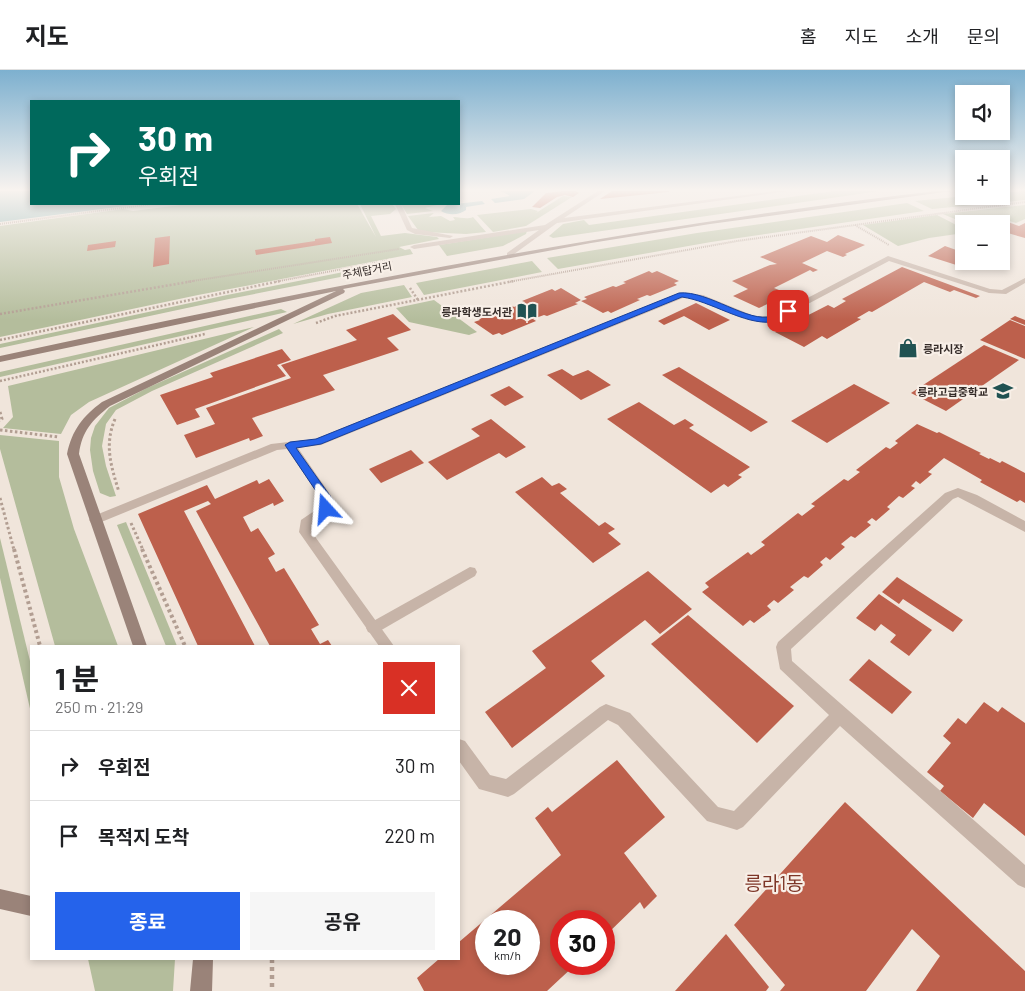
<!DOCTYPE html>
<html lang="ko">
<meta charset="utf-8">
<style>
body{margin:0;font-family:Barlow,"Noto Sans KR",sans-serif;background:#f6f6f6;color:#202124;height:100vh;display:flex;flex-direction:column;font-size:19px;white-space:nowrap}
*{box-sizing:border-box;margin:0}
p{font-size:16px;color:#757577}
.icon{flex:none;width:28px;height:28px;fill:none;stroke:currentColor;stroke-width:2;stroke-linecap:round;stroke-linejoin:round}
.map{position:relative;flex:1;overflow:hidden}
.drawer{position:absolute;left:30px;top:575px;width:430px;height:315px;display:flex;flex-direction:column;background:#fff;border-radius:0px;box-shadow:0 2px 8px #0003}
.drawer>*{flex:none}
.banner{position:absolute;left:30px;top:30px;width:430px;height:105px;border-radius:0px;box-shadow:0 2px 8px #0003;background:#00695c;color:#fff;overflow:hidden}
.tools{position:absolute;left:955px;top:15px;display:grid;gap:10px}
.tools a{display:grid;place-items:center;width:55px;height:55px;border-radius:0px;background:#fff;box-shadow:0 2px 8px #0003;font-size:25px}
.speed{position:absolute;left:475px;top:840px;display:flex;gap:10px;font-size:25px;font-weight:700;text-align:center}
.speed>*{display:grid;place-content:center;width:65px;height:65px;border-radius:50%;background:#fff;box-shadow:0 2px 8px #0003;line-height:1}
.speed small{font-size:12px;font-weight:400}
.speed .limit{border:8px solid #d22;background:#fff;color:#111}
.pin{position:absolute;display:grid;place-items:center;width:42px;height:42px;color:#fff;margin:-21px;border-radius:10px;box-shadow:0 2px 8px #0006}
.me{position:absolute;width:55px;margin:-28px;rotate:341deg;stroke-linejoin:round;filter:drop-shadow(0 0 4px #0008)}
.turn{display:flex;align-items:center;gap:18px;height:105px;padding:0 25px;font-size:22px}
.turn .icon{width:65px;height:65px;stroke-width:2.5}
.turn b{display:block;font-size:35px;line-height:42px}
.round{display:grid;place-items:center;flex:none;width:52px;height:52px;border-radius:0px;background:#f6f6f6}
.head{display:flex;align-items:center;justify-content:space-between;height:85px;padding:0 25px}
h1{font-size:30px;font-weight:700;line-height:38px}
.button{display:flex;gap:10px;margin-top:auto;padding:10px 25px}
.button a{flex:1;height:58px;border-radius:0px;background:#2563eb;color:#fff;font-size:20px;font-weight:700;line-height:58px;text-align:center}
.button a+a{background:#f6f6f6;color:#202124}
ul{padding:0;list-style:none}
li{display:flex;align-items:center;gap:15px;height:70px;padding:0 25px;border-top:1px solid #e0e0e0}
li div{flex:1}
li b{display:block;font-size:19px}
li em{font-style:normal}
header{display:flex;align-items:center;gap:30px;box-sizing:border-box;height:70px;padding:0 25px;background:#fff;border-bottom:1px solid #e0e0e0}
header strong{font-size:24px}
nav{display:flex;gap:28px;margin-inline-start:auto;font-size:18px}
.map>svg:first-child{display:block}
.green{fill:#b4bd9c}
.water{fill:#7caaaa}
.building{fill:#bd604c;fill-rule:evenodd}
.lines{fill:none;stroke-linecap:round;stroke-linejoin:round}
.path-far4{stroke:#b29e92;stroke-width:2;stroke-dasharray:1 1;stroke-linecap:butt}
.path-far3{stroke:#b29e92;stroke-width:2.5;stroke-dasharray:2 2;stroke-linecap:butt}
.path-far2{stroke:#b29e92;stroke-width:3;stroke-dasharray:2.5 2.5;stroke-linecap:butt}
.path-far1{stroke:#b29e92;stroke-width:4;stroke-dasharray:3 3;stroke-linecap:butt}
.path{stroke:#b29e92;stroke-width:4.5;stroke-dasharray:4 4;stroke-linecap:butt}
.service{fill:#c7b4a8;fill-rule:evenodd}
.minor{fill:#c7b4a8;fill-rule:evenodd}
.secondary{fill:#9a8379;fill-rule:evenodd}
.route{fill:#2563eb;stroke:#184099}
.labels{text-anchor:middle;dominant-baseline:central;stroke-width:4.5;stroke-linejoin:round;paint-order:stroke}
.far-street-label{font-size:11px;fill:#342b28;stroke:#f8efe7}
.far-poi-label{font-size:11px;font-weight:bold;fill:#342b28;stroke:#f8efe7;text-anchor:end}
.near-quarter-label{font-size:19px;fill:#7d3627;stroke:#f8efe7}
</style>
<header>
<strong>지도</strong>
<nav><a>홈</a><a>지도</a><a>소개</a><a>문의</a></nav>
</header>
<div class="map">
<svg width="1025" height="921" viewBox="0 0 1025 921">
<rect width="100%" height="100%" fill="#f0e5db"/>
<g class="green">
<path d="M 834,121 L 880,121 L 553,168 L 549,166 L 563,154 L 584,150 L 589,155 Z"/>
<path d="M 1025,121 L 1025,130 L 932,139 L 915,131 L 966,126 L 1001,126 L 1001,123 Z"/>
<path d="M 563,126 L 572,127 L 526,156 L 493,162 L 477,145 L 531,139 L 538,141 L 536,143 Z"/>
<path d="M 907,133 L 924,141 L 711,172 L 558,199 L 547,188 L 697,163 Z"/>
<path d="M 189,134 L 357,134 L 376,167 L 360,134 L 392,134 L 396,139 L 390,144 L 371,146 L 381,166 L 405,163 L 437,167 L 439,169 L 399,177 L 405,180 L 410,179 L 413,184 L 198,225 L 0,267 L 0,156 L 123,139 L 133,141 Z"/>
<path d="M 401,134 L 433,134 L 437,135 L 425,138 L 433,141 L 407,144 Z"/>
<path d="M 1025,135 L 1025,149 L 1016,153 L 997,147 C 976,159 964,153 943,144 Z"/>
<path d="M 434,143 L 429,147 L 441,146 L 450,151 L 455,150 L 453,147 C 461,147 466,150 473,147 L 486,162 L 466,164 L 424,162 L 418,160 L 408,146 Z"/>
<path d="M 937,145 L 964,159 L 964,163 L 929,168 L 898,176 L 863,155 Z"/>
<path d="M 527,161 L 526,164 L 503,176 L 447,186 L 439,175 Z"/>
<path d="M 532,191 L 542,202 L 424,225 L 416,213 Z"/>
<path d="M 389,193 L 391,197 L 229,229 L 0,278 L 0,274 L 227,225 Z"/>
<path d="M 404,215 L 412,227 L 328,244 L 293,254 L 361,223 Z"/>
<path d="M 434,230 L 477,262 L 469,265 L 409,252 L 396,238 Z"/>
<path d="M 281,239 L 287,242 L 0,307 L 0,302 Z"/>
<path d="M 254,257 L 89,332 L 71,345 L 61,364 L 3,358 L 13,347 L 8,316 Z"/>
<path d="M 279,259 L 283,263 L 152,321 L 116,340 L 106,354 L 102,376 L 106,396 L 116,426 L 110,427 L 100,423 L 93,401 L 90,380 L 91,368 L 95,356 L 109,338 L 147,318 Z"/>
<path d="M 0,365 L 59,371 L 59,407 L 74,459 L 118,576 L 55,576 L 0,379 Z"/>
<path d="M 126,452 L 177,576 L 166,576 L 117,455 Z"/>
<path d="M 0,468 L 31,595 L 31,643 L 0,508 Z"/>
<path d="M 88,889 L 175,889 L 173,921 L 95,921 Z"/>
</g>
<g class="water">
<path d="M 0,121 L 31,121 L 31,134 L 133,135 L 0,152 Z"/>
<path d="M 501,121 L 535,121 L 524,129 L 495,133 L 491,129 L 510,126 Z"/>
<path d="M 482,131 L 485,134 L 466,137 L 466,140 C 459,145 449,146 441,141 L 447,135 Z"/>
</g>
<g class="building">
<path d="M 563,121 L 576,121 L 579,123 L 573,127 L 565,125 L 557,127 L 540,138 L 532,137 L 546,123 Z"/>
<path d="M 612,121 L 669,121 L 669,122 L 600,129 Z"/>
<path d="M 1000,149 L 1019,156 L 1025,153 L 1025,168 L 1001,161 L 1001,154 L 992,154 Z"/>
<path d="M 838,165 L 865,175 L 845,184 L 847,185 L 843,187 L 827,181 L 802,193 L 818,200 L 813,202 L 810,200 L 774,218 L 789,224 L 759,238 L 733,226 L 748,219 L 732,211 L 770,195 L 777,194 L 760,187 L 811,166 L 827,172 Z"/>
<path d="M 170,166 L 169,194 L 153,197 L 155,168 Z"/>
<path d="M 330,167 L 332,173 L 256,185 L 255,180 L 315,171 L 315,169 Z"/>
<path d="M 116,171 L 115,177 L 87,181 L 88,175 Z"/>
<path d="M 945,176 L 959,181 L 964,178 L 964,191 L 995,191 L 990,197 L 982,194 L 972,200 L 928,186 Z"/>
<path d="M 902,197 L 980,226 L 976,228 L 954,220 L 950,222 L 924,212 L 872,242 L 869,241 L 857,248 L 861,249 L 827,269 L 822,266 L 804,277 L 775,262 L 828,235 L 834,238 L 846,231 L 842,229 Z"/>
<path d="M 649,201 L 652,203 L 657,201 L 679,211 L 674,213 L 677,215 L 650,226 L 647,225 L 637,229 L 640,230 L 611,243 L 608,241 L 603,243 L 581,231 L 587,229 L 584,227 L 613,216 L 616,217 L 626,213 L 623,212 Z"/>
<path d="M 561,218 L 581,230 L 575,233 L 578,234 L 547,246 L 544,245 L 533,249 L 536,251 L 502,265 L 499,263 L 493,265 L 474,252 L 480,250 L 478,248 L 511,235 L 514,237 L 525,232 L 522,231 L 552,219 L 555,221 Z"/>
<path d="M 696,233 L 730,250 L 709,260 L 684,246 L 664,255 L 658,251 Z"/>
<path d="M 393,244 L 411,260 L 387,268 L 399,280 L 323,305 L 335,320 L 252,348 L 263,366 L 250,371 L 249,368 L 196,388 L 184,365 L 215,354 L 206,338 L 291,308 L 281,295 L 357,270 L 346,260 Z"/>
<path d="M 1015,246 L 1025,250 L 1025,255 L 1010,249 Z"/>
<path d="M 1010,250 L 1025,256 L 1025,289 L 980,270 Z"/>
<path d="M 984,275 L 1019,290 L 946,341 L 911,323 Z"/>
<path d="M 282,279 L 291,290 L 277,295 L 286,306 L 195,339 L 200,347 L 177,355 L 160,325 L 213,307 L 210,303 Z"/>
<path d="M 679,297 L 768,352 L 751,362 L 662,305 Z"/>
<path d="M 562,299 L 573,306 L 588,300 L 611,315 L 581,330 L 547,305 Z"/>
<path d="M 854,314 L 890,333 L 827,373 L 791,351 Z"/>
<path d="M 509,316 L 524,327 L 505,336 L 490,325 Z"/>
<path d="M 639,332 L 674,355 L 685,349 L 694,355 L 689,358 L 750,397 L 738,405 L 742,407 L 728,417 L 724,414 L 711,423 L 607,349 Z"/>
<path d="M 491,349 L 526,377 L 506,388 L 499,383 L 447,410 L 428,392 L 480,366 L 471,359 Z"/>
<path d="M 917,354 L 937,363 L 939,362 L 981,383 L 979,384 L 989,389 L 990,388 L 1000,393 L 1002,391 L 1025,403 L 1025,433 L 1020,430 L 1017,432 L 980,412 L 982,410 L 944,388 L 928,402 L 932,404 L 920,414 L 916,411 L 911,416 L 915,418 L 903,428 L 899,426 L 887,437 L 890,439 L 876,451 L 872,448 L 867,452 L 871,455 L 855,468 L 851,466 L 841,474 L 845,477 L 830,490 L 826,487 L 820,492 L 823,495 L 808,508 L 804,506 L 790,517 L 794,520 L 778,533 L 774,530 L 767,536 L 771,540 L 754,553 L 750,550 L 743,556 L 702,522 L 709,517 L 705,513 L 748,482 L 751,485 L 765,475 L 761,472 L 798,443 L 802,446 L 815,436 L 811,434 L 844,409 L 848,411 L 860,402 L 856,400 L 886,377 L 890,379 L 898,373 L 895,371 Z"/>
<path d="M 411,380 L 424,393 L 381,413 L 369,399 Z"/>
<path d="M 542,407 L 552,416 L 559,413 L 567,419 L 560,423 L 599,456 L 605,452 L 615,459 L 608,463 L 621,474 L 593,493 L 515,422 Z"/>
<path d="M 269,409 L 284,431 L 274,436 L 273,433 L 243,447 L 251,462 L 258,458 L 275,484 L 268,488 L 276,502 L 284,498 L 319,555 L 311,559 L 320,574 L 328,570 L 332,576 L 270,576 L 196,441 L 211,434 L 208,431 L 184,441 L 255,576 L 198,576 L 138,444 L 207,415 L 215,429 L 257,410 L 259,414 Z"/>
<path d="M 648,501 L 692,539 L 660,564 L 645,550 L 591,591 L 605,606 L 512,678 L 485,642 L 546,598 L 532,581 Z"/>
<path d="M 897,507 L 963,550 L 953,562 L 903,529 L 899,534 L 882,522 Z"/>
<path d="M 879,524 L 932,560 L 909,586 L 890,572 L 896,565 L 881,554 L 875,561 L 856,548 Z"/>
<path d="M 688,545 L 794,636 L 757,673 L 651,574 Z"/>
<path d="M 869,589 L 912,622 L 892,644 L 849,610 Z"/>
<path d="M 984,632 L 998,642 L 1002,637 L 1025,653 L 1025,766 L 984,733 L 973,748 L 940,721 L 944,716 L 927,702 L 951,673 L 943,666 L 958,648 L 966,654 Z"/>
<path d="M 617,690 L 665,747 L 624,783 L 657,826 L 644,839 L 640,832 L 604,867 L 604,851 L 561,851 L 561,894 L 576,894 L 547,921 L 424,921 L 417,908 L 439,889 L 459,889 L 459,872 L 561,785 L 535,748 L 548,737 L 552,742 ZM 486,851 L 529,851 L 529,894 L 486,894 Z"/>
<path d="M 845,732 L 1025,901 L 1025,921 L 916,921 L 940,886 L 912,859 L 866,921 L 780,921 L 785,915 L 734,855 Z"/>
<path d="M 726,864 L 769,917 L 766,921 L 675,921 Z"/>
</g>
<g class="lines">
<g class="path-far4">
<path d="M 0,154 L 152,134"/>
<path d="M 855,155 L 889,175"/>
<path d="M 186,212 L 399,179"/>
<path d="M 274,212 L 390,190 L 392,193"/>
<path d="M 508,212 L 737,171 L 1025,132"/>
</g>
<g class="path-far3">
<path d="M 410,218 L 418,230"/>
<path d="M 0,244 L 194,211"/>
<path d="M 316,253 L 335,246 L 514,211"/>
<path d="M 0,270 L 280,211"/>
<path d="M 0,311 L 205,264"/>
</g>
<g class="path-far2">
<path d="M 0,342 L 2,349 L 0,351"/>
<path d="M 115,349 C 104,375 111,396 119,422"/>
<path d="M 0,360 L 59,367"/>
<path d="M 0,428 L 14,480"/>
<path d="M 131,453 L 143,480"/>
</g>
<g class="path-far1">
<path d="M 14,479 L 40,576"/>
<path d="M 142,479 L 185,576"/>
</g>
<path class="path" d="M 272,889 L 272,921"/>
<g class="service">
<path d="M 598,121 L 605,121 L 564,148 L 775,121 L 789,121 L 557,153 L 510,187 L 507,187 L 507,183 L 539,160 L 414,179 L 410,177 L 414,175 L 545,155 Z"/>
<path d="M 395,134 L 401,134 L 412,158 L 453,166 L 450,168 L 415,164 L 407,160 Z"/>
<path d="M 470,497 L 475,498 L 477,502 L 475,506 L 378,562 L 373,564 L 368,562 L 366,558 L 368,554 Z"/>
</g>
<g class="minor">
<path d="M 888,186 L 990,219 L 1002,220 L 1025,208 L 1025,213 L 1006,224 L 989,223 L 889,191 L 772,253 L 749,250 L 698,229 L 683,228 L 321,375 L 298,378 L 334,430 L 330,442 L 311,455 L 311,461 L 394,576 L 379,576 L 299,462 L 301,450 L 320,437 L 322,430 L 287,379 L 277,380 L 99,453 L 91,453 L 89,450 L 91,447 L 271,374 L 315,369 L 679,223 L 703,225 L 754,246 L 771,247 Z"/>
<path d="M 958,418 L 977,425 L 1025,451 L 1025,462 L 958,427 L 953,429 L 791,579 L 792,591 L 1025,795 L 1025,818 L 1018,815 L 840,656 L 743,757 L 737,760 L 707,751 L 618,655 L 608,650 L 514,724 L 508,727 L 479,719 L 459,691 L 459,669 L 465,671 L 490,705 L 506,709 L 600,637 L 606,634 L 630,643 L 718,737 L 734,741 L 829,645 L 780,599 L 776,577 L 778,572 L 945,423 Z"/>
</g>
<g class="secondary">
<path d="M 936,121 L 952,121 L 710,154 L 591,173 L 343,219 L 345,221 L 344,223 L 110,336 C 92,350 82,361 79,384 L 147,576 L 133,576 L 67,384 C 72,360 83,346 102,332 L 336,221 L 0,292 L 0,286 C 311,219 620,158 936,121 Z"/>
<path d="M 0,819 L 31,826 L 31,846 L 0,839 Z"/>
<path d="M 193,889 L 213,889 L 212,921 L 190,921 Z"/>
</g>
</g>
<linearGradient id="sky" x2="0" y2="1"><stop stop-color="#7db0cf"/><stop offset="0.48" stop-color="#f8f3ef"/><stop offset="1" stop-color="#f8f3ef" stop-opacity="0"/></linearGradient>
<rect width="1025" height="250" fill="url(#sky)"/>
<path class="route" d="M 679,223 C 708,220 749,254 772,246 C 777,245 781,241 786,239 L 792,241 C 788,245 778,251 772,252 C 744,255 711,231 682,227 L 321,374 L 296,378 L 333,430 L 332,439 L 326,443 L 321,439 L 322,430 L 285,375 L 290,372 L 316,369 Z"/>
<defs>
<symbol id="library-bare" viewBox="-9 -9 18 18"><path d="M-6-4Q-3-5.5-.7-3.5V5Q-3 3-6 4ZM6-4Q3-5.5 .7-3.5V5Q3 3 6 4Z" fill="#205252" stroke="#f8efe7" stroke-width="2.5" paint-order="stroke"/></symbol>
<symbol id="shop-bare" viewBox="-9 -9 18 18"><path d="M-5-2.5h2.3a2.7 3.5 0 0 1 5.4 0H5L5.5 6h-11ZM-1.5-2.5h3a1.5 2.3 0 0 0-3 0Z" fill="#205252" stroke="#f8efe7" stroke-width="2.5" paint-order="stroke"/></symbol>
<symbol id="school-bare" viewBox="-9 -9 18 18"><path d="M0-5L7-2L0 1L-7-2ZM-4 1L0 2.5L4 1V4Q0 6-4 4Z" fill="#205252" stroke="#f8efe7" stroke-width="2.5" paint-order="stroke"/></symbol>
</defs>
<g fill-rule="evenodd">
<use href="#library-bare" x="513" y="227" width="28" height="28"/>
<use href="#shop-bare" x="894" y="264" width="28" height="28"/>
<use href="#school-bare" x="989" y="307" width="28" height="28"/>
</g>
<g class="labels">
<g class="far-street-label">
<text transform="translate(367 200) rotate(-11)">주체탑거리</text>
</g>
<g class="far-poi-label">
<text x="512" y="241">릉라학생도서관</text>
<text x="923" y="278" text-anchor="start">릉라시장</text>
<text x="988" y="321">릉라고급중학교</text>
</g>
<g class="near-quarter-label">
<text x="774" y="812">릉라1동</text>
</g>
</g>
</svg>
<div class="tools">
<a><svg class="icon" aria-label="sound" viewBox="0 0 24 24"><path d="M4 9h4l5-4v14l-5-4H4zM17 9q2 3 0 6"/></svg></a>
<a>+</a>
<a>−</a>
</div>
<div class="speed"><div>20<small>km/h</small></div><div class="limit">30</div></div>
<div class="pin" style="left:788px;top:241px;background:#d93025"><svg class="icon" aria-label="arrive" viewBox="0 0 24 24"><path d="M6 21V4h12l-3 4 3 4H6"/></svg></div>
<svg class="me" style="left:326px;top:439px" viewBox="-20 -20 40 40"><path d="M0-17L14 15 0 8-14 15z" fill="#2563eb" stroke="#fff" stroke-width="4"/></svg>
<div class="banner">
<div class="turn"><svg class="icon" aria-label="right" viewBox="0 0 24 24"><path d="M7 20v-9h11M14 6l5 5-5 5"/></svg><div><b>30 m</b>우회전</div></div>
</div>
<section class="drawer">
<div class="head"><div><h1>1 분</h1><p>250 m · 21:29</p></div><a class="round" style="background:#d93025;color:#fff"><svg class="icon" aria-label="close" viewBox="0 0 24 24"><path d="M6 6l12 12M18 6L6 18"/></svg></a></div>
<ul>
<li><svg class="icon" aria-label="right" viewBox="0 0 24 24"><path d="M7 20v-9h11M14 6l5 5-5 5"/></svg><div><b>우회전</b></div><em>30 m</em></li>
<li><svg class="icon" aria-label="arrive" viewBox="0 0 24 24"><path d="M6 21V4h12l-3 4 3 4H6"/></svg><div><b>목적지 도착</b></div><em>220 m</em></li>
</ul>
<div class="button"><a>종료</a><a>공유</a></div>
</section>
</div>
